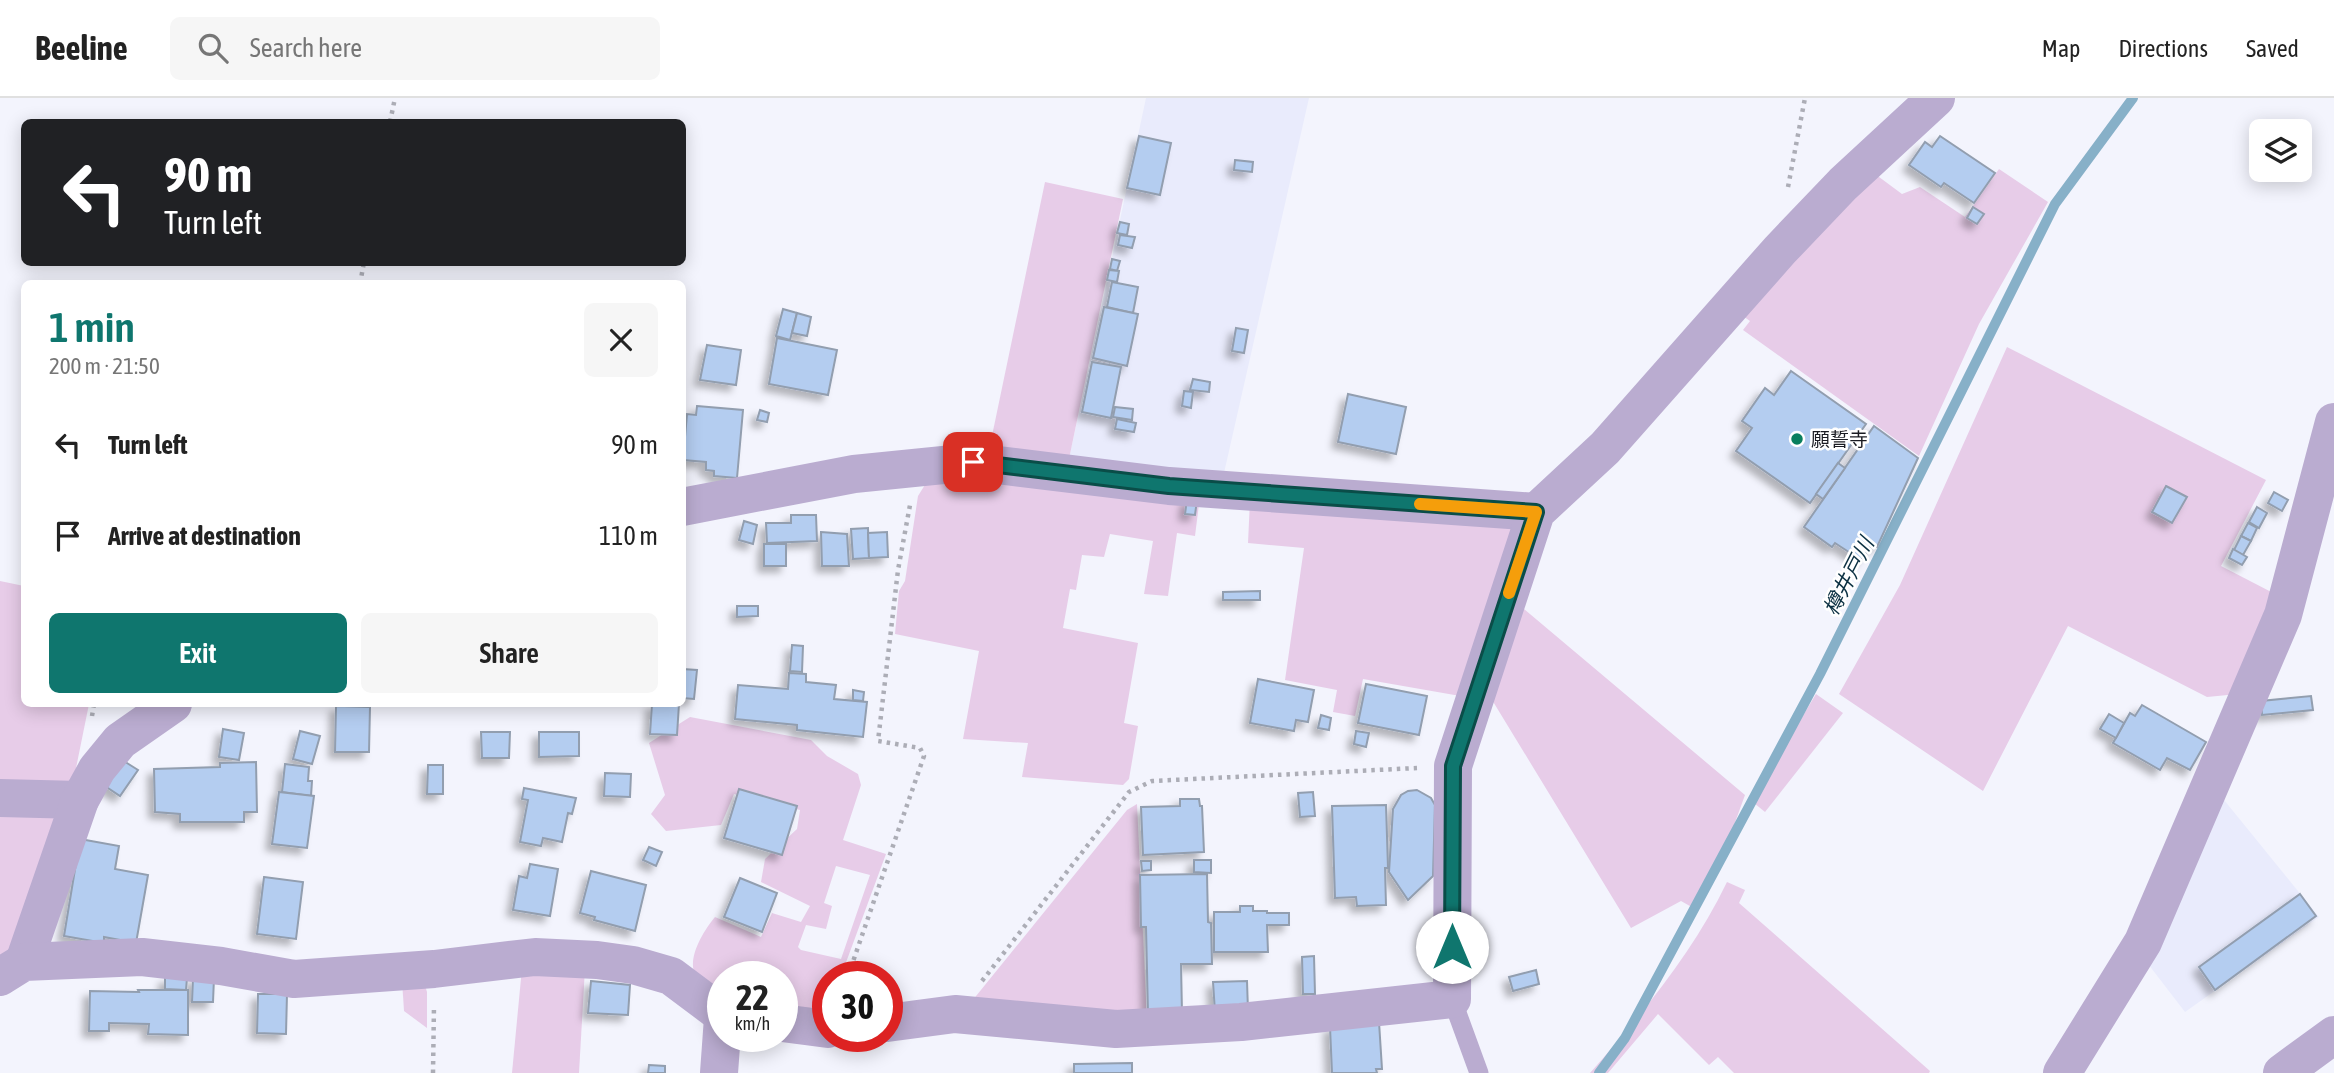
<!DOCTYPE html>
<meta charset="utf-8">
<style>
body{margin:0;font-family:"Asap Condensed","Noto Sans JP",sans-serif;background:#f6f6f6;color:#222;height:100vh;display:flex;flex-direction:column;font-size:26px;white-space:nowrap}
*{box-sizing:border-box;margin:0}
p{font-size:23px;color:#767676}
.icon{flex:none;width:38px;height:38px;fill:none;stroke:currentColor;stroke-width:2;stroke-linecap:round;stroke-linejoin:round}
.map{position:relative;flex:1;overflow:hidden}
.panel{position:absolute;left:21px;top:182px;width:665px;height:427px;display:flex;flex-direction:column;background:#fff;border-radius:10px;box-shadow:0 4px 18px #0003}
.panel>*{flex:none}
.hud{position:absolute;left:21px;top:21px;width:665px;height:147px;border-radius:10px;box-shadow:0 4px 18px #0003;background:#202124;color:#fff;overflow:hidden}
.fabs{position:absolute;left:2249px;top:21px;display:grid;gap:14px}
.fabs a{display:grid;place-items:center;width:63px;height:63px;border-radius:10px;background:#fff;box-shadow:0 4px 18px #0003;font-size:35px}
.speed{position:absolute;left:707px;top:863px;display:flex;gap:14px;font-size:35px;font-weight:700;text-align:center}
.speed>*{display:grid;place-content:center;width:91px;height:91px;border-radius:50%;background:#fff;box-shadow:0 4px 18px #0003;line-height:1}
.speed small{font-size:18px;font-weight:400}
.speed .limit{border:10px solid #d22;background:#fff;color:#111}
.pin{position:absolute;display:grid;place-items:center;width:60px;height:60px;color:#fff;margin:-30px;border-radius:14px;box-shadow:0 4px 10px #0006}
.me{position:absolute;width:77px;margin:-38px;rotate:0deg;stroke-linejoin:round;filter:drop-shadow(0 0 5px #0008)}
.turn{display:flex;align-items:center;gap:24px;height:147px;padding:0 28px;font-size:32px}
.turn .icon{width:91px;height:91px;stroke-width:2.5}
.turn b{display:block;font-size:49px;line-height:60px}
.round{display:grid;place-items:center;flex:none;width:74px;height:74px;border-radius:10px;background:#f6f6f6}
.head{display:flex;align-items:center;justify-content:space-between;height:119px;padding:0 28px}
h1{font-size:42px;font-weight:600;line-height:52px;color:#0f766e}
.primary-button{display:flex;gap:14px;margin-top:auto;padding:14px 28px}
.primary-button a{flex:1;height:80px;border-radius:10px;background:#0f766e;color:#fff;font-size:28px;font-weight:600;line-height:80px;text-align:center}
.primary-button a+a{background:#f6f6f6;color:#222}
ul{padding:0;list-style:none}
li{display:flex;align-items:center;gap:21px;height:91px;padding:0 28px}
li div{flex:1}
li b{display:block;font-size:26px}
li em{font-style:normal}
header{display:flex;align-items:center;gap:42px;box-sizing:border-box;height:98px;padding:0 35px;background:#fff;border-bottom:2px solid #e0e0e0}
header strong{font-size:33px}
nav{display:flex;gap:38px;margin-inline-start:auto;font-size:24px}
.search{width:490px;height:63px;background:#f6f6f6;display:flex;align-items:center;gap:18px;box-sizing:border-box;padding:0 24px;border-radius:10px;color:#767676;font-size:26px}
.map>svg:first-child{display:block}
.built{fill:#e9ebfc}
.green{fill:#e7cce8;fill-rule:evenodd}
.lines{fill:none;stroke-linecap:round;stroke-linejoin:round}
.stream{stroke:#87b0c8;stroke-width:10}
.building{fill:#b4cdf0;stroke:#929eaf;stroke-width:2;filter:url(#shadow)}
.path{stroke:#acadb6;stroke-width:4.5;stroke-dasharray:3.5 5;stroke-linecap:butt}
.lane{stroke:#baacd0;stroke-width:19}
.street{stroke:#baacd0;stroke-width:38}
.route-casing{stroke:#0a4d48;stroke-width:18}
.route{stroke:#0f766e;stroke-width:12}
.slow{stroke:#f59e0b;stroke-width:12}
.poi-dot{fill:#097f5e;stroke:#fff;stroke-width:2.5}
.labels{text-anchor:middle;dominant-baseline:central;stroke-width:5;stroke-linejoin:round;paint-order:stroke}
.poi-label{font-size:19px;fill:#1a1b22;stroke:#fff;text-anchor:start}
.water-label{font-size:21px;font-style:italic;fill:#0b3042;stroke:#fff}
</style>
<header>
<strong>Beeline</strong>
<div class="search"><svg class="icon" aria-label="search" viewBox="0 0 24 24"><circle cx="10" cy="10" r="6"/><path d="M15 15l6 6"/></svg>Search here</div>
<nav><a>Map</a><a>Directions</a><a>Saved</a></nav>
</header>
<div class="map">
<svg width="2334" height="975" viewBox="0 0 2334 975">
<defs>
<filter id="shadow"><feDropShadow dx="-6" dy="6" stdDeviation="3.5" flood-color="#0004"/></filter>
</defs>
<rect width="100%" height="100%" fill="#f3f4fd"/>
<g class="built">
<path d="M 1146,0 L 1309,0 L 1224,375 L 1069,361 Z"/>
<path d="M 2220,697 L 2319,819 L 2185,914 L 2145,862 Z"/>
</g>
<g class="green">
<path d="M 1999,71 L 2048,104 L 1979,226 L 1919,358 L 1743,232 L 1750,223 L 1740,216 L 1875,76 L 1902,96 L 1920,89 L 1965,119 Z"/>
<path d="M 1045,84 L 1123,101 L 1069,361 L 988,357 Z"/>
<path d="M 2007,249 L 2266,382 L 2221,468 L 2279,498 L 2238,596 L 2207,599 L 2068,528 L 1983,693 L 1839,596 L 1900,487 Z"/>
<path d="M 939,378 L 1200,398 L 1195,438 L 1177,435 L 1168,498 L 1144,496 L 1153,443 L 1110,436 L 1104,459 L 1082,457 L 1076,492 L 1070,491 L 1063,530 L 1138,545 L 1124,625 L 1138,628 L 1129,681 L 1123,687 L 1022,679 L 1028,645 L 963,641 L 979,553 L 895,536 L 899,493 L 905,483 L 918,398 L 928,382 Z"/>
<path d="M 1250,402 L 1513,426 L 1466,599 L 1363,581 L 1355,618 L 1333,614 L 1337,592 L 1285,582 L 1304,450 L 1248,445 Z"/>
<path d="M 0,483 L 24,488 L 24,606 L 89,606 L 74,680 L 59,690 L 0,689 Z"/>
<path d="M 1511,500 L 1745,697 L 1714,782 L 1697,812 L 1681,803 L 1631,830 L 1486,592 Z"/>
<path d="M 1816,596 L 1843,615 L 1765,714 L 1754,705 L 1790,639 Z"/>
<path d="M 690,619 L 811,642 L 827,658 L 858,676 L 861,687 L 843,742 L 886,756 L 841,878 L 828,878 L 828,920 L 782,918 L 782,878 L 723,878 L 723,900 L 697,885 C 696,880 693,873 693,868 C 692,852 705,831 715,819 L 761,839 L 772,815 L 801,824 L 810,808 L 761,784 L 765,761 L 797,731 L 800,712 L 734,696 L 721,727 L 666,733 L 651,716 L 665,697 L 649,645 ZM 836,768 L 870,777 L 841,861 L 801,852 L 798,849 L 806,827 L 826,831 L 832,808 L 824,805 Z"/>
<path d="M 1137,706 L 1147,924 L 972,903 L 1127,712 Z"/>
<path d="M 0,715 L 50,718 L 55,721 L 22,842 L 0,866 Z"/>
<path d="M 1727,784 L 1745,792 L 1739,805 L 1930,973 L 1929,975 L 1734,975 L 1718,959 L 1709,967 L 1658,916 L 1608,975 L 1590,975 C 1642,916 1693,855 1727,784 Z"/>
<path d="M 522,870 L 585,870 L 579,975 L 512,975 Z"/>
<path d="M 402,882 L 424,884 L 427,894 L 427,930 L 404,913 Z"/>
</g>
<g class="lines">
<path class="stream" d="M 1599,975 L 1625,940 L 1820,576 L 2055,106 L 2133,0"/>
</g>
<g class="building">
<path d="M 1139,38 L 1171,45 L 1160,97 L 1127,90 Z"/>
<path d="M 1940,38 L 1995,75 L 1974,105 L 1944,85 L 1941,89 L 1909,67 L 1925,44 L 1932,49 Z"/>
<path d="M 1235,62 L 1253,64 L 1252,74 L 1234,72 Z"/>
<path d="M 1973,109 L 1984,116 L 1977,126 L 1967,120 Z"/>
<path d="M 1120,124 L 1129,126 L 1127,137 L 1117,135 Z"/>
<path d="M 1120,137 L 1135,139 L 1132,150 L 1118,147 Z"/>
<path d="M 1112,161 L 1120,163 L 1117,173 L 1110,171 Z"/>
<path d="M 1109,172 L 1119,173 L 1117,184 L 1107,182 Z"/>
<path d="M 1112,184 L 1138,189 L 1133,215 L 1107,209 Z"/>
<path d="M 1104,209 L 1138,216 L 1127,268 L 1093,260 Z"/>
<path d="M 783,211 L 797,215 L 790,242 L 776,238 Z"/>
<path d="M 797,215 L 811,219 L 807,238 L 792,235 Z"/>
<path d="M 1236,230 L 1248,232 L 1244,255 L 1232,253 Z"/>
<path d="M 777,240 L 837,252 L 828,297 L 769,286 Z"/>
<path d="M 707,247 L 741,252 L 736,287 L 700,282 Z"/>
<path d="M 1092,264 L 1121,269 L 1111,320 L 1082,314 Z"/>
<path d="M 1791,273 L 1866,326 L 1810,405 L 1736,353 L 1752,330 L 1742,323 L 1765,290 L 1774,297 Z"/>
<path d="M 1193,281 L 1210,284 L 1209,294 L 1190,292 Z"/>
<path d="M 1184,293 L 1193,294 L 1191,310 L 1182,308 Z"/>
<path d="M 1348,296 L 1406,309 L 1396,356 L 1338,344 Z"/>
<path d="M 697,308 L 743,312 L 737,380 L 714,378 L 714,373 L 706,372 L 706,364 L 683,362 L 687,316 L 696,317 Z"/>
<path d="M 1115,309 L 1133,311 L 1132,322 L 1113,319 Z"/>
<path d="M 760,312 L 769,315 L 767,324 L 757,322 Z"/>
<path d="M 1117,321 L 1136,325 L 1134,334 L 1115,331 Z"/>
<path d="M 1874,328 L 1918,360 L 1877,449 L 1872,446 L 1861,462 L 1835,445 L 1832,449 L 1804,429 Z"/>
<path d="M 1838,365 L 1845,370 L 1823,401 L 1816,396 Z"/>
<path d="M 2166,388 L 2187,399 L 2172,425 L 2152,414 Z"/>
<path d="M 2274,394 L 2288,402 L 2282,413 L 2268,405 Z"/>
<path d="M 1187,401 L 1197,402 L 1195,417 L 1185,416 Z"/>
<path d="M 2257,409 L 2267,415 L 2259,430 L 2249,424 Z"/>
<path d="M 791,417 L 816,417 L 817,443 L 767,445 L 766,425 L 791,425 Z"/>
<path d="M 744,423 L 757,427 L 753,446 L 739,442 Z"/>
<path d="M 2248,425 L 2257,430 L 2251,443 L 2241,438 Z"/>
<path d="M 868,430 L 869,460 L 853,461 L 851,431 Z"/>
<path d="M 821,434 L 847,436 L 849,468 L 822,468 Z"/>
<path d="M 887,434 L 888,459 L 869,460 L 868,435 Z"/>
<path d="M 2241,438 L 2251,443 L 2243,457 L 2234,452 Z"/>
<rect x="764" y="446" width="22" height="22"/>
<path d="M 2233,451 L 2247,459 L 2242,467 L 2229,460 Z"/>
<path d="M 1260,493 L 1260,502 L 1223,502 L 1223,494 Z"/>
<path d="M 737,508 L 758,508 L 758,518 L 737,519 Z"/>
<path d="M 792,547 L 803,548 L 802,574 L 790,573 Z"/>
<path d="M 682,571 L 697,572 L 694,601 L 682,600 Z"/>
<path d="M 789,575 L 806,576 L 806,584 L 836,587 L 834,601 L 867,604 L 863,639 L 797,632 L 797,627 L 735,621 L 738,587 L 788,591 Z"/>
<path d="M 1258,581 L 1314,592 L 1308,624 L 1296,622 L 1294,633 L 1250,625 Z"/>
<path d="M 1366,586 L 1427,598 L 1419,637 L 1358,625 Z"/>
<path d="M 853,592 L 864,594 L 863,603 L 853,602 Z"/>
<path d="M 2311,598 L 2313,612 L 2262,617 L 2261,603 Z"/>
<path d="M 652,606 L 679,606 L 677,637 L 650,636 Z"/>
<path d="M 2142,607 L 2206,644 L 2190,672 L 2167,660 L 2160,672 L 2113,645 L 2130,615 L 2135,618 Z"/>
<path d="M 336,608 L 370,609 L 369,654 L 335,654 Z"/>
<path d="M 2109,616 L 2124,625 L 2116,640 L 2100,631 Z"/>
<path d="M 1321,617 L 1331,620 L 1329,632 L 1318,630 Z"/>
<path d="M 223,631 L 244,635 L 239,662 L 219,659 Z"/>
<path d="M 300,633 L 320,638 L 312,666 L 293,661 Z"/>
<path d="M 1356,633 L 1369,635 L 1366,649 L 1354,646 Z"/>
<path d="M 481,634 L 510,634 L 509,660 L 482,660 Z"/>
<path d="M 539,634 L 579,634 L 579,658 L 539,659 Z"/>
<path d="M 119,660 L 138,672 L 120,698 L 102,686 Z"/>
<path d="M 256,664 L 257,714 L 244,714 L 244,724 L 180,724 L 180,716 L 155,714 L 154,671 L 220,669 L 220,665 Z"/>
<path d="M 285,666 L 309,669 L 308,683 L 312,683 L 311,698 L 282,694 Z"/>
<path d="M 428,667 L 443,667 L 443,696 L 427,696 Z"/>
<path d="M 605,675 L 631,676 L 630,699 L 604,698 Z"/>
<path d="M 524,690 L 576,700 L 572,716 L 568,715 L 562,744 L 543,740 L 541,748 L 520,744 L 528,702 L 522,701 Z"/>
<path d="M 739,691 L 797,708 L 782,757 L 724,740 Z"/>
<path d="M 1417,692 L 1431,700 L 1435,707 L 1433,778 L 1408,802 L 1389,774 L 1393,711 L 1401,697 L 1408,693 Z"/>
<path d="M 279,694 L 314,698 L 307,750 L 272,746 Z"/>
<path d="M 1313,694 L 1315,718 L 1300,719 L 1298,695 Z"/>
<path d="M 1180,701 L 1199,701 L 1200,708 L 1202,708 L 1204,754 L 1143,757 L 1141,709 L 1180,708 Z"/>
<path d="M 1386,707 L 1388,770 L 1385,770 L 1386,807 L 1357,808 L 1356,799 L 1335,800 L 1332,708 Z"/>
<path d="M 80,741 L 119,748 L 115,771 L 148,777 L 136,845 L 104,839 L 104,845 L 64,838 Z"/>
<path d="M 649,749 L 662,754 L 656,768 L 643,762 Z"/>
<path d="M 1194,762 L 1211,762 L 1211,775 L 1194,774 Z"/>
<path d="M 1141,763 L 1151,763 L 1151,772 L 1142,773 Z"/>
<path d="M 530,766 L 558,771 L 550,818 L 513,812 L 519,778 L 527,780 Z"/>
<path d="M 591,773 L 646,787 L 635,833 L 594,822 L 595,819 L 580,815 Z"/>
<path d="M 1207,776 L 1208,824 L 1211,825 L 1212,866 L 1181,866 L 1182,915 L 1148,916 L 1146,829 L 1141,829 L 1140,777 Z"/>
<path d="M 264,779 L 303,784 L 296,841 L 257,836 Z"/>
<path d="M 740,780 L 777,795 L 762,834 L 724,819 Z"/>
<path d="M 2300,796 L 2316,818 L 2215,892 L 2199,869 Z"/>
<path d="M 1240,808 L 1253,808 L 1253,813 L 1267,813 L 1267,815 L 1289,815 L 1289,827 L 1267,827 L 1268,854 L 1214,854 L 1214,814 L 1240,814 Z"/>
<path d="M 1314,858 L 1315,896 L 1303,896 L 1302,859 Z"/>
<path d="M 1536,872 L 1539,886 L 1513,893 L 1509,879 Z"/>
<path d="M 165,880 L 187,880 L 186,892 L 165,891 Z"/>
<path d="M 193,880 L 214,880 L 213,904 L 192,904 Z"/>
<path d="M 591,883 L 630,887 L 628,917 L 588,915 Z"/>
<path d="M 1247,883 L 1248,913 L 1215,914 L 1213,884 Z"/>
<path d="M 138,892 L 188,892 L 188,937 L 148,936 L 149,926 L 109,925 L 109,933 L 89,933 L 90,893 L 139,894 Z"/>
<path d="M 258,896 L 287,896 L 286,936 L 257,935 Z"/>
<path d="M 1379,924 L 1382,971 L 1376,971 L 1377,975 L 1332,975 L 1330,929 Z"/>
<path d="M 1132,965 L 1132,975 L 1074,975 L 1074,966 Z"/>
<path d="M 649,967 L 665,968 L 665,975 L 648,975 Z"/>
</g>
<g class="lines">
<g class="path">
<path d="M 390,24 L 395,0"/>
<path d="M 1788,89 L 1805,0"/>
<path d="M 360,186 L 364,164"/>
<path d="M 92,618 L 94,606"/>
<path d="M 848,878 L 924,658 L 920,650 L 878,643 L 898,472 L 910,407"/>
<path d="M 982,883 L 1129,694 L 1152,683 L 1417,670"/>
<path d="M 433,975 L 434,907"/>
</g>
<path class="lane" d="M 1452,901 L 1479,975"/>
<g class="street">
<path d="M 682,409 L 854,376 L 973,364 L 1169,388 L 1536,414"/>
<path d="M 0,700 L 80,702"/>
<path d="M 24,864 L 80,702 L 97,671 L 120,643 L 173,606"/>
<path d="M 0,879 L 24,864 L 142,859 L 221,868 L 294,881 L 434,871 L 535,859 L 597,862 L 633,867 L 671,878 L 723,917"/>
<path d="M 782,925 L 828,931"/>
<path d="M 887,925 L 955,916 L 1116,931 L 1241,924 L 1452,901 L 1453,668 L 1536,414 L 1605,350 L 1780,152 L 1843,86 L 1936,0"/>
<path d="M 719,975 L 723,920"/>
<path d="M 2062,975 L 2143,844 L 2283,517 L 2334,324"/>
<path d="M 2282,975 L 2334,937"/>
</g>
</g>
<g class="lines">
<defs>
<path id="route" d="M 973,364 L 1169,388 L 1536,414 L 1453,668 L 1452,849"/>
</defs>
<use href="#route" class="route-casing"/>
<use href="#route" class="route"/>
<path class="slow" d="M 1420,406 L 1536,414 L 1509,495"/>
</g>
<circle class="poi-dot" cx="1797" cy="341" r="7"/>
<g class="labels">
<g class="poi-label">
<text x="1811" y="341">願誓寺</text>
</g>
<g class="water-label">
<text transform="translate(1848 478) rotate(-63)">樽井戸川</text>
</g>
</g>
</svg>
<div class="fabs">
<a><svg class="icon" aria-label="layers" viewBox="0 0 24 24"><path d="M12 4l9 5-9 5-9-5zM3 14l9 5 9-5"/></svg></a>
</div>
<div class="speed"><div>22<small>km/h</small></div><div class="limit">30</div></div>
<div class="pin" style="left:973px;top:364px;background:#d93025"><svg class="icon" aria-label="arrive" viewBox="0 0 24 24"><path d="M6 21V4h12l-3 4 3 4H6"/></svg></div>
<svg class="me" style="left:1452px;top:849px" viewBox="-20 -20 40 40"><circle r="19" fill="#fff"/><path d="M0-13L10 11 0 6-10 11z" fill="#0f766e"/></svg>
<div class="hud">
<div class="turn"><svg class="icon" aria-label="left" viewBox="0 0 24 24"><path d="M17 20v-9H6M10 6l-5 5 5 5"/></svg><div><b>90 m</b>Turn left</div></div>
</div>
<section class="panel">
<div class="head"><div><h1>1 min</h1><p>200 m · 21:50</p></div><a class="round"><svg class="icon" aria-label="close" viewBox="0 0 24 24"><path d="M6 6l12 12M18 6L6 18"/></svg></a></div>
<ul>
<li><svg class="icon" aria-label="left" viewBox="0 0 24 24"><path d="M17 20v-9H6M10 6l-5 5 5 5"/></svg><div><b>Turn left</b></div><em>90 m</em></li>
<li><svg class="icon" aria-label="arrive" viewBox="0 0 24 24"><path d="M6 21V4h12l-3 4 3 4H6"/></svg><div><b>Arrive at destination</b></div><em>110 m</em></li>
</ul>
<div class="primary-button"><a>Exit</a><a>Share</a></div>
</section>
</div>
